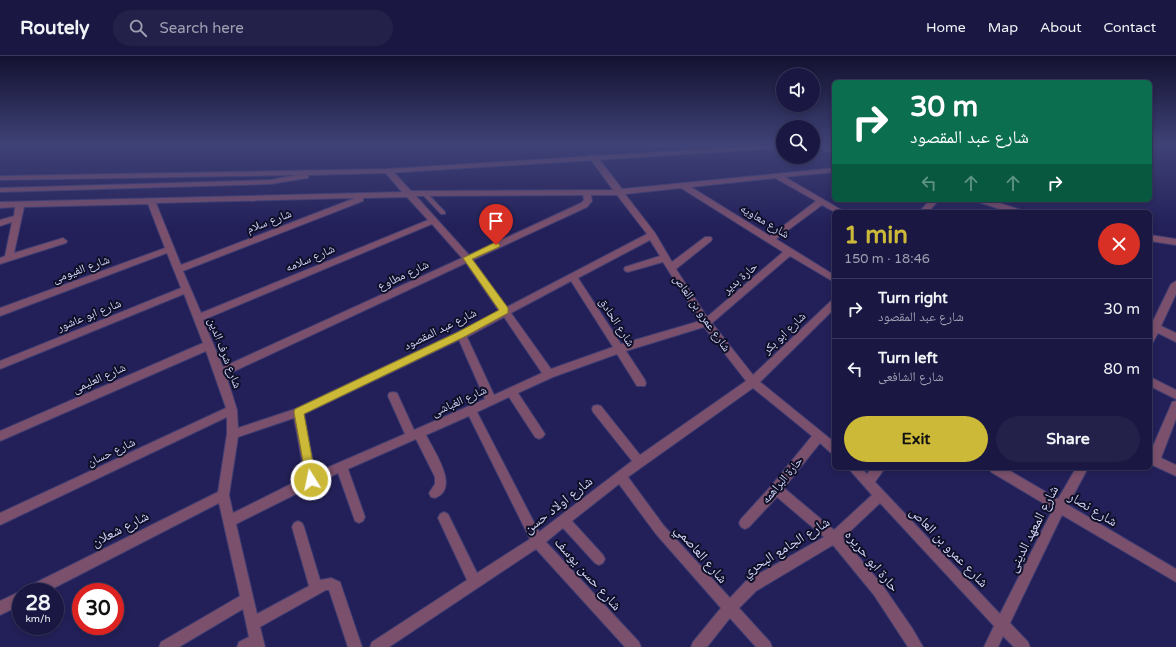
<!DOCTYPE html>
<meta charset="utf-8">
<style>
body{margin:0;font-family:"Varela Round","Noto Naskh Arabic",sans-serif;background:#23214a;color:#f1f3f6;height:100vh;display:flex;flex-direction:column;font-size:15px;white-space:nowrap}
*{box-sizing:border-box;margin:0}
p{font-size:13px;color:#9fa0b2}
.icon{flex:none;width:22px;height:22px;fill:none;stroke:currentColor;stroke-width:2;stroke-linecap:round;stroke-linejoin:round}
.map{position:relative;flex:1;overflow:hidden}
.sheet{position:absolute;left:832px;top:154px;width:320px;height:260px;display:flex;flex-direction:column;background:#1a1843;border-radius:6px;box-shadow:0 2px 6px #0003,0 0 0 1px #38375c}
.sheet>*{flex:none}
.guide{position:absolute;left:832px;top:24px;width:320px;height:122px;border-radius:6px;box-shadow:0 2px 6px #0003,0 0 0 1px #38375c;background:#0b6e4f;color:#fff;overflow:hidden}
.tools{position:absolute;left:776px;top:12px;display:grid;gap:8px}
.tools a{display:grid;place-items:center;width:44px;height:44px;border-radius:50%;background:#1a1843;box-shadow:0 2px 6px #0003,0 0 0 1px #38375c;font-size:20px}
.speed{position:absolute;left:12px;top:527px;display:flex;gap:8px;font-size:20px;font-weight:700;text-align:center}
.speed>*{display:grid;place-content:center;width:52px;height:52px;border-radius:50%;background:#1a1843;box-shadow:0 2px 6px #0003,0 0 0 1px #38375c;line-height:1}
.speed small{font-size:10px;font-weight:400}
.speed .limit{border:6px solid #d22;background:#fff;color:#111}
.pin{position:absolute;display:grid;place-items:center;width:34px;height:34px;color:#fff;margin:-41px -17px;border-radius:50% 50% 50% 0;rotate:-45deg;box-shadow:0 0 4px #0007}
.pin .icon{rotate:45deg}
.me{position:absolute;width:44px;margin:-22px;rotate:350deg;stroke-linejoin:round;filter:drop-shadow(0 0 3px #0008)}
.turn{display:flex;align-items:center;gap:14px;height:84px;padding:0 12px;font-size:18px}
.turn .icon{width:52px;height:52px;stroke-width:2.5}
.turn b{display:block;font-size:28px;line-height:34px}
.lanes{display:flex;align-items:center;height:38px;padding:0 12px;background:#0003;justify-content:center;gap:20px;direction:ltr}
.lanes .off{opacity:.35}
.round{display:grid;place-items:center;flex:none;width:42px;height:42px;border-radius:21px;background:#23214a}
.overview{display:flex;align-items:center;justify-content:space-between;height:68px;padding:0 12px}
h1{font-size:24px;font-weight:700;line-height:30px;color:#ccb938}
.button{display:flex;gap:8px;margin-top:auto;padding:8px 12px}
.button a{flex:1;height:46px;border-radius:24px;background:#ccb938;color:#111;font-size:16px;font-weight:700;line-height:46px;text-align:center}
.button a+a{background:#23214a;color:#f1f3f6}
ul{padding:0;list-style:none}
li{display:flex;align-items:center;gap:12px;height:60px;padding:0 12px;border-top:1px solid #38375c}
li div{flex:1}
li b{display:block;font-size:15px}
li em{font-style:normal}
header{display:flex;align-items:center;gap:24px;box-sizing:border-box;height:56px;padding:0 20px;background:#1a1843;border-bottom:1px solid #38375c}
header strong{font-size:19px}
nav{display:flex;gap:22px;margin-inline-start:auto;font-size:14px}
.search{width:280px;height:36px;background:#23214a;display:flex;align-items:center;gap:10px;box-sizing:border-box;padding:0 14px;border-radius:22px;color:#9fa0b2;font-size:15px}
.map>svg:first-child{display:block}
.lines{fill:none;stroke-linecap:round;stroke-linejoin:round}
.service-casing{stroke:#3f3d72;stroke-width:2}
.minor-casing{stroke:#3f3d72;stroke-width:2}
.tertiary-casing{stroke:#3f3d72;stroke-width:2}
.service{fill:#7b506c;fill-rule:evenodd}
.minor{fill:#7b506c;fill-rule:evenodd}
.tertiary{fill:#7b506c;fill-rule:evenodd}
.route{fill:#ccb938;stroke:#857824}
.labels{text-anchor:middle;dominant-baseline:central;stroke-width:4;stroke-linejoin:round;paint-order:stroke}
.street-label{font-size:12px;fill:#d0d4f8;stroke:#0f0f28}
.near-street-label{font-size:14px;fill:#d0d4f8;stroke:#0f0f28}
</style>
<header>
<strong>Routely</strong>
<div class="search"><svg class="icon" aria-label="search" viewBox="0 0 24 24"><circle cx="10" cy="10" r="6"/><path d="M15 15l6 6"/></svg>Search here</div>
<nav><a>Home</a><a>Map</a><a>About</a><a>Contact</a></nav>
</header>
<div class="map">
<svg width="1176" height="591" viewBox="0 0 1176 591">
<rect width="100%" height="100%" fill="#232059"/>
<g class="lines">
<defs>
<path id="service" d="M 425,136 L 427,137 L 445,156 L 445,158 L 441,158 L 423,139 L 422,138 Z"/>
<g id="minor">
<path d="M 813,89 L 822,89 L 834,93 L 834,97 L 813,91 Z"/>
<path d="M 590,99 L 596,99 L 622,133 L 834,112 L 834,116 L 785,121 L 845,156 L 835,156 L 822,149 L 776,183 L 834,219 L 834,226 L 790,200 L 712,267 L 753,319 L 831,245 L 834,244 L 834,253 L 760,326 L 834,386 L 834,398 L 830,396 L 820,387 L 784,432 L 834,474 L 872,439 L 848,412 L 861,412 L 867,418 L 872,412 L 885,412 L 875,426 L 1000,558 L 1053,453 L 991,416 L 989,412 L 1005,412 L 1058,443 L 1076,412 L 1088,412 L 1068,449 L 1176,513 L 1176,526 L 1062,459 L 1010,567 L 1028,586 L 1030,591 L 1014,591 L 1003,580 L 998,591 L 984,591 L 994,570 L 880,447 L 843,482 L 883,530 L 912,572 L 923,591 L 908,591 L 874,539 L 833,489 L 756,535 L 739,552 L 770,586 L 772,591 L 756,591 L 730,562 L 707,591 L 691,591 L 693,586 L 721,552 L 656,478 L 619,428 L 572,465 L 603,499 L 605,503 L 603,507 L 599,509 L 595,507 L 563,472 L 546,486 L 639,586 L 641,591 L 625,591 L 536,493 L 389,591 L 370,591 L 372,586 L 467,524 L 438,462 L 440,458 L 444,456 L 448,458 L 477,517 L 530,483 L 469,360 L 426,379 C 433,394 461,432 435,442 L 431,441 L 429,437 L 435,428 L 435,421 L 416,383 L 348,413 L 365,461 L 363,465 L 359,467 L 355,465 L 338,417 L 236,468 L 257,558 L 309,530 L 292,471 L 294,467 L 298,465 L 302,467 L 304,471 L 320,524 L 331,522 L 340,526 L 362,591 L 348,591 L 329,534 L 326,534 L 260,571 L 265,591 L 237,591 L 239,586 L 249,581 L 243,553 L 179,591 L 159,591 L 161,586 L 240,540 L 219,447 L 46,536 L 26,536 L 27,531 L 218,436 L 227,378 L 227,361 L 0,469 L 0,457 L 226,352 L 206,295 L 0,385 L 0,375 L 203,287 L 184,238 L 0,313 L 0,305 L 181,232 L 167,197 L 0,260 L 0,252 L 165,192 L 148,148 L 24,151 L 14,197 L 63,182 L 67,185 L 66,187 L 0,208 L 0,202 L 5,200 L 12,166 L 0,170 L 0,164 L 14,160 L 15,151 L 0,152 L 0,146 L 402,136 L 384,115 L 388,113 L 391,113 L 411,135 L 613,134 L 589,101 ZM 775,122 L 816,145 L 770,180 L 691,131 ZM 681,132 L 783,196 L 707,261 L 676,213 L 711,185 L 712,183 L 711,181 L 705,181 L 672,206 L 655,177 L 625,138 ZM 583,139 L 584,144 L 581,147 L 469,199 L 416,140 ZM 591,139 L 617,139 L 647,178 L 507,251 L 473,204 L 587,151 L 592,145 ZM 407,141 L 428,164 L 201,257 L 183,215 L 363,145 L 363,142 ZM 355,142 L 181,209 L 156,147 ZM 432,168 L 462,202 L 223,311 L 203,264 ZM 650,184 L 660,200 L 625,211 L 624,213 L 625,215 L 628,216 L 663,206 L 700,265 L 621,288 L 578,222 ZM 466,207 L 499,255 L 458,276 L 295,353 L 238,372 L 237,354 L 226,319 ZM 571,225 L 613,291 L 551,313 L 511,257 ZM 504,261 L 542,317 L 494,339 L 467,281 ZM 704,271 L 746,325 L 640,399 L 601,350 L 597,349 L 593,350 L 592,353 L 593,356 L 632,405 L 539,476 L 477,356 L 509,341 L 535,381 L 539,383 L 543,381 L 545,378 L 543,375 L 518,337 L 553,321 L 617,298 L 637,330 L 645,330 L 646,327 L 645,324 L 626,295 ZM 459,284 L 485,343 L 414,374 L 397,337 L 393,336 L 389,337 L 388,340 L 405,378 L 315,417 L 304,358 ZM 753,332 L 812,380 L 772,429 L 741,463 L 739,467 L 741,471 L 745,473 L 749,471 L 777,441 L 824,481 L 746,525 L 730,542 L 664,470 L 628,421 ZM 294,362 L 305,421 L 233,457 L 229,439 L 238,381 Z"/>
<path d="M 930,144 L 939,144 L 928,156 L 919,156 Z"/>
<path d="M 977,144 L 990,144 L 1021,154 L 1022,156 L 1009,156 L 978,146 Z"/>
<path d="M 1150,179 L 1176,183 L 1176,189 L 1150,185 Z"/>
<path d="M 1176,225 L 1176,238 L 1161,270 L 1176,277 L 1176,286 L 1158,277 L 1153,286 L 1150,287 L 1150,264 L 1153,265 L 1171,228 Z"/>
<path d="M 1150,321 L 1176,334 L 1176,343 L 1150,330 Z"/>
<path d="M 1176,345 L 1176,363 L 1161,402 L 1176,409 L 1176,420 L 1150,408 L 1150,397 L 1171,349 L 1172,346 Z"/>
<path d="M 21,535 L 22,536 L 21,549 L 0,559 L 0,545 Z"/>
</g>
<path id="tertiary" d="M 769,89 L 783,89 L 783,92 L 388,117 L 308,119 L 308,122 L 270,128 L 0,136 L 0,132 L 270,124 L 297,119 L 0,124 L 0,120 L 388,113 Z"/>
</defs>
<use href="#service" class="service-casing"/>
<use href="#minor" class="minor-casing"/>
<use href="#tertiary" class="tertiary-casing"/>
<use href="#service" class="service"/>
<use href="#minor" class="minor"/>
<use href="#tertiary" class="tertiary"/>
</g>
<linearGradient id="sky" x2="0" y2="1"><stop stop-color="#131231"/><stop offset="0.52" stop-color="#3f4276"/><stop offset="1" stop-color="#3f4276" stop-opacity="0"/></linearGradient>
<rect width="1176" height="171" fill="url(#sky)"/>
<path class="route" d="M 496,186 L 500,189 L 499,191 L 472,203 L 508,252 L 508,257 L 464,281 L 304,358 L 316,424 L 314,427 L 307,427 L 294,356 L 295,353 L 458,276 L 499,254 L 463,202 Z"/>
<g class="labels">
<g class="street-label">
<text transform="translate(269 165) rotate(-21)">شارع سلام</text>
<text transform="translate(765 165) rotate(31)">شارع معاويه</text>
<text transform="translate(310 202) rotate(-23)">شارع سلامه</text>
<text transform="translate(81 213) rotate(-20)">شارع الفيومى</text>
<text transform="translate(403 219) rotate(-25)">شارع مطاوع</text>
<text transform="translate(740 222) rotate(-41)">حارة بدير</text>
<text transform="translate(702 257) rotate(55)">شارع عمرو بن العاص</text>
<text transform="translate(89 259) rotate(-22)">شارع ابو عاشور</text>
<text transform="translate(617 266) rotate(57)">شارع الحادق</text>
<text transform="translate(440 273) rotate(-26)">شارع عبد المقصود</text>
<text transform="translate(784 277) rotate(-44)">شارع ابو بكر</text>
<text transform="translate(225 297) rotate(69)">شارع شرف الدين</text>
<text transform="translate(99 322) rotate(-24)">شارع العليمى</text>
<text transform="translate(459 345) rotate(-24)">شارع الغباشى</text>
<text transform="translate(111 396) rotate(-25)">شارع حسان</text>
<text transform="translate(782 424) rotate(-50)">حارة البراهمه</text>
</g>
<g class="near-street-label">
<text transform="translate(558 449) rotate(-38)">شارع اولاد حسن</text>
<text transform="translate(1093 453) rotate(31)">شارع نصار</text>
<text transform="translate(120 473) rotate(-27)">شارع شعلان</text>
<text transform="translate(1033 473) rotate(-63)">شارع المعهد الدينى</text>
<text transform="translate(786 491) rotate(-32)">شارع الجامع البحري</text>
<text transform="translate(949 491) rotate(46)">شارع عمرو بن العاص</text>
<text transform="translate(701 498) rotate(49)">شارع العاصمي</text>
<text transform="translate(872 505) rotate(50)">حارة ابو حريره</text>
<text transform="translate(588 518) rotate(48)">شارع حسن يوسف</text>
</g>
</g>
</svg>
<div class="tools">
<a><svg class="icon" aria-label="sound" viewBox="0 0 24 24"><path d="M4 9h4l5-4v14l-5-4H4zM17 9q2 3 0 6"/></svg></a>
<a><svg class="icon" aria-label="search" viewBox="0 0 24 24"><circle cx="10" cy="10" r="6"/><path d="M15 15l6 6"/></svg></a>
</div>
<div class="speed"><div>28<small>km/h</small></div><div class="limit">30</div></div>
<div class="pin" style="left:496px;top:189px;background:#d93025"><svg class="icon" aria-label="arrive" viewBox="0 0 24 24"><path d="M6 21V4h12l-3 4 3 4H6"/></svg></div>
<svg class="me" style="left:311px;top:424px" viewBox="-20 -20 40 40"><circle r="17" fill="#ccb938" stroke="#fff" stroke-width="3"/><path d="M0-11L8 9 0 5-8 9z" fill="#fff"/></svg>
<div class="guide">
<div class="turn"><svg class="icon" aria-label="right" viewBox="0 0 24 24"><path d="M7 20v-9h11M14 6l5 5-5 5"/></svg><div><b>30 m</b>شارع عبد المقصود</div></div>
<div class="lanes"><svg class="icon off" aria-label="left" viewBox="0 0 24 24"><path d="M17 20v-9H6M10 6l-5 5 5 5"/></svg><svg class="icon off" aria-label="ahead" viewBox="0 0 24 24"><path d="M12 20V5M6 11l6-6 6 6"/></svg><svg class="icon off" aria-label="ahead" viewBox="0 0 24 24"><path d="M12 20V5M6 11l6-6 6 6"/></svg><svg class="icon" aria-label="right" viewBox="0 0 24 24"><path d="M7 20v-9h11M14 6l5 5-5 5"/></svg></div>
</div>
<section class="sheet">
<div class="overview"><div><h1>1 min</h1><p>150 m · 18:46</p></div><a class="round" style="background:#d93025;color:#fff"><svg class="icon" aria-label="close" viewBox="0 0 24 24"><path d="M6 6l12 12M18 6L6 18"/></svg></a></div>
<ul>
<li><svg class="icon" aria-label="right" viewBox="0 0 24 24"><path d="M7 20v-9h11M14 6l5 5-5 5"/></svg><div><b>Turn right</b><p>شارع عبد المقصود</p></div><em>30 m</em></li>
<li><svg class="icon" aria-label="left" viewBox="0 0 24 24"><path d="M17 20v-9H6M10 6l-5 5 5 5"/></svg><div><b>Turn left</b><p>شارع الشافعى</p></div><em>80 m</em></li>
</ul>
<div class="button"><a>Exit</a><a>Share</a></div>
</section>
</div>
